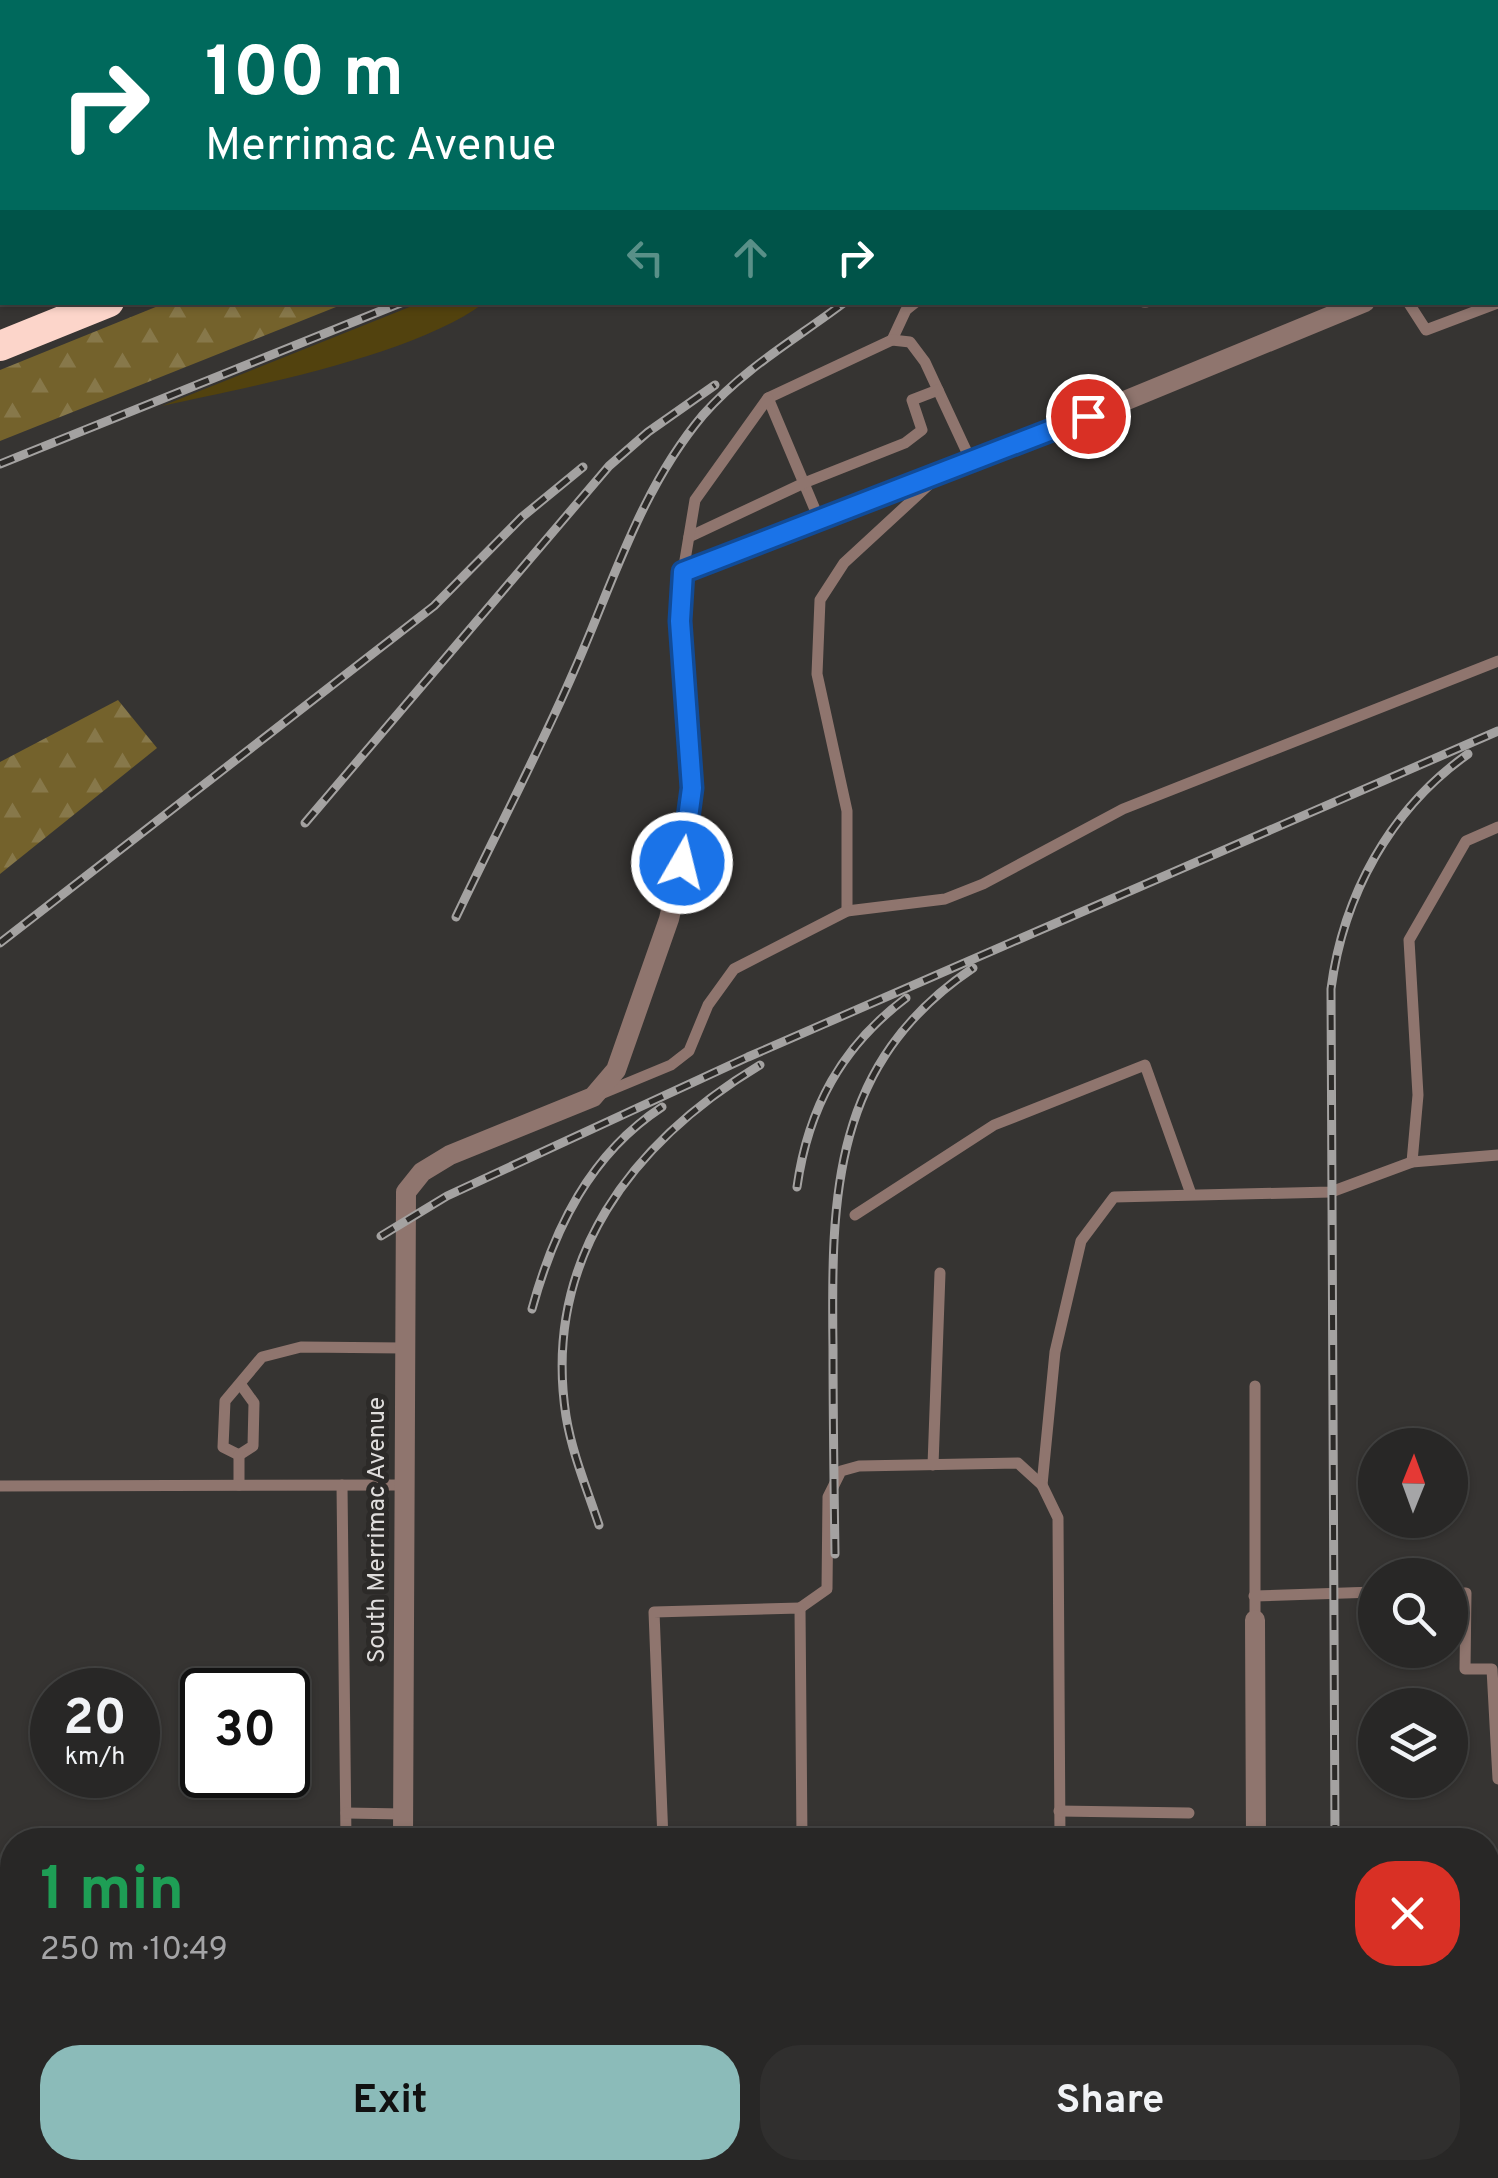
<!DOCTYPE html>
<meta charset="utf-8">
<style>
body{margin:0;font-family:Overpass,sans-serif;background:#302f2e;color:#f1f3f6;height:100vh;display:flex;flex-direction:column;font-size:38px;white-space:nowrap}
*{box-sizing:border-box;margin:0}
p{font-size:32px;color:#a5a5a7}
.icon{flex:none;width:55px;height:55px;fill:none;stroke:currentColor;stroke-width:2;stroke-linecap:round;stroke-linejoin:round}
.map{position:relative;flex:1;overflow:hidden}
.panel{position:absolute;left:0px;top:1828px;width:1500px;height:352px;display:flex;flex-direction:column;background:#282726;border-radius:40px 40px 0 0;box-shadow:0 2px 8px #0004,0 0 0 2px #444443}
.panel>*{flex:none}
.guide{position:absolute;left:0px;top:0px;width:1500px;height:305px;box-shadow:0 2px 8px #0004,0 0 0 2px #444443;background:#00695c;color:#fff;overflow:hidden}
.needle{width:65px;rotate:1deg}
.fabs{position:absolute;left:1358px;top:1428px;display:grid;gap:20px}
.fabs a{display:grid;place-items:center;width:110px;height:110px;border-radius:50%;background:#282726;box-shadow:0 2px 8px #0004,0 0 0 2px #444443;font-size:50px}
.speed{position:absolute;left:30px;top:1668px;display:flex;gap:20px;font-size:50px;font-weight:700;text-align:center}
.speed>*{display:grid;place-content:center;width:130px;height:130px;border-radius:50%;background:#282726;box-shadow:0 2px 8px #0004,0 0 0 2px #444443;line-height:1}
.speed small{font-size:25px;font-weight:400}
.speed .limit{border:5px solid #111;border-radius:15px;background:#fff;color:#111}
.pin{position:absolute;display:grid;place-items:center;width:85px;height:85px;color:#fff;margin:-42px;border:5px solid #fff;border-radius:50%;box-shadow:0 2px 10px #0007}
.me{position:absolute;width:110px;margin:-55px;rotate:8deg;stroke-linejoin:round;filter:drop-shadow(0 0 8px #0008)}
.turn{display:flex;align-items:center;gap:35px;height:210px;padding:0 40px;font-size:45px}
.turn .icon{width:130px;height:130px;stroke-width:2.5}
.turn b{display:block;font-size:70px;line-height:85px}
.lanes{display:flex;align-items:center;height:95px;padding:0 40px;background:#0003;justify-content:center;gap:50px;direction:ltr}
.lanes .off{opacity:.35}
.round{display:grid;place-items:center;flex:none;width:105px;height:105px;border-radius:40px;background:#302f2e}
.head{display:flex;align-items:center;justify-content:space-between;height:170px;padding:0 40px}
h1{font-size:60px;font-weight:700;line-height:75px;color:#1e9e55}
.primary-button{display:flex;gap:20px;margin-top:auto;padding:20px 40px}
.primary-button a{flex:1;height:115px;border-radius:40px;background:#8bbbb9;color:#111;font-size:40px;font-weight:700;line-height:115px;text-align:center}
.primary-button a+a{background:#302f2e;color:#f1f3f6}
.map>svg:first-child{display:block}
.green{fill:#52420e}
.forest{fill:url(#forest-firs)}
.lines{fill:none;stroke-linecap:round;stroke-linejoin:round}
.service{stroke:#8f756e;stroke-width:11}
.minor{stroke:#8f756e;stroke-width:20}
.motorway{stroke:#fcd5ca;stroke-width:30}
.rail-casing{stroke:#a4a2a1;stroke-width:9}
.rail{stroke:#2c2a28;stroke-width:5;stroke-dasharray:15;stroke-linecap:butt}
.route-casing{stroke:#114b97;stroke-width:25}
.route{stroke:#1a73e8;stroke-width:18}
.labels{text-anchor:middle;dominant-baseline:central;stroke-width:10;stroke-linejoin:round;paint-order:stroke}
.street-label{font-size:25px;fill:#dfdddc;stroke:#2c2a28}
</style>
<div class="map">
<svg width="1498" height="2178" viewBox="0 0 1498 2178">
<defs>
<pattern id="forest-firs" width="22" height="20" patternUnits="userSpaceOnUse" patternTransform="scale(2.5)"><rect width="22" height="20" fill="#74622c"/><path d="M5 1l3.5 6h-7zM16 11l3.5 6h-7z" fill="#87784a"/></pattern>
</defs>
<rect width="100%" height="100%" fill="#363432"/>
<g class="green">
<path d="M 338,0 L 550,0 L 332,2 Z"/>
<path d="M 1176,0 L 1375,0 L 1170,2 Z"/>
<path d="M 422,302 L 484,303 C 415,355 251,387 162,406 Z"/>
</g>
<g class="forest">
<path d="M 925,0 L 1101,0 L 919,2 Z"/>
<path d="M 168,302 L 346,303 L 0,441 L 0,370 Z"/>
<path d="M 118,700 L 157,748 L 0,874 L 0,762 Z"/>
</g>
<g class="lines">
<g class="service">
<path d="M 136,2 L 142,0"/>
<path d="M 0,56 L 2,55"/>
<path d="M 1498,151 L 1498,150"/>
<path d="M 1144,302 L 1146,302"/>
<path d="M 1408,302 L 1426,330 L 1498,303"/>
<path d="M 892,340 L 906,310 L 916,302"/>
<path d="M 819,519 L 768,398 L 892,340 L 910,342 L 925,362 L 971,461"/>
<path d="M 689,537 L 804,483 L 905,443 L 922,430 L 912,400 L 938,390"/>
<path d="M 683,572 L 695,500 L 768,398"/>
<path d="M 847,911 L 847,811 L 817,674 L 820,600 L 844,563 L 934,480"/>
<path d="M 601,1094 L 671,1065 L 689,1051 L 708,1005 L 734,969 L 847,911 L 945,899 L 983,884 L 1123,809 L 1498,661"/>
<path d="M 1412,1162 L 1418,1095 L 1409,940 L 1466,841 L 1498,827"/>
<path d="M 855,1215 L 994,1125 L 1145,1065 L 1191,1194"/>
<path d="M 239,1455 L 223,1447 L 225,1401 L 262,1357 L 301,1347 L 403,1348"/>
<path d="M 239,1455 L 253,1446 L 254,1403 L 241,1385"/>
<path d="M 933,1465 L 940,1273"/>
<path d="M 239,1485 L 239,1455"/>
<path d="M 342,1485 L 346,1840"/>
<path d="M 1042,1485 L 1055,1352 L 1081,1241 L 1114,1197 L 1331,1192 L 1412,1162 L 1498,1155"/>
<path d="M 0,1486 L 403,1485"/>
<path d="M 1450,1593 L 1466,1593 L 1465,1669 L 1492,1669 L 1498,1779"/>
<path d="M 1254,1596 L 1375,1592"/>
<path d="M 800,1608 L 827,1589 L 828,1497 L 841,1471 L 859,1466 L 1018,1463 L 1042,1485 L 1058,1518 L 1060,1840"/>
<path d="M 1255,1620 L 1255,1386"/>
<path d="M 1059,1811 L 1189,1813"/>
<path d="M 346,1813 L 403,1814"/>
<path d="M 663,1840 L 654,1612 L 800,1608 L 802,1840"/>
<path d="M 0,1996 L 12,1995"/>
<path d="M 266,2168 L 266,2178"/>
<path d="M 547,2168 L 547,2178"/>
<path d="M 581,2168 L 581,2173 L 634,2173 L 633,2168"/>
<path d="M 831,2168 L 831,2178"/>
<path d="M 1115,2168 L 1116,2178"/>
<path d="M 1401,2168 L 1401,2178"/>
</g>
<g class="minor">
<path d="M 1255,1620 L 1256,1840"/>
<path d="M 403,1840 L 406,1192 L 422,1172 L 450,1155 L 593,1097 L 616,1070 L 669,919 L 682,863 L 692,788 L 680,621 L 683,572 L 1088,416 L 1365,302"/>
<path d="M 1488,2048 L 1498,2047"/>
<path d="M 0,2064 L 12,2064"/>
<path d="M 123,2168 L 123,2178"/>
<path d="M 406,2168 L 406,2178"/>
<path d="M 692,2168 L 692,2178"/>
<path d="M 974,2168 L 974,2178"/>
<path d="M 1259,2168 L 1259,2178"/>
</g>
<g class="motorway">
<path d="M 633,2 L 640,0"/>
<path d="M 844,2 L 850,0"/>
<path d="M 0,253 L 2,252"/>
<path d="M 0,346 L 109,302"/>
</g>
<defs>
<g id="rail">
<path d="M 259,2 L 266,0"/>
<path d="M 297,2 L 303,0"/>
<path d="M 1118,2 L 1124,0"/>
<path d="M 1151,2 L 1157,0"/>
<path d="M 0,107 L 2,106"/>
<path d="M 0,464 L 403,302"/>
<path d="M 305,823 L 609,466 L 648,432 L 715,385"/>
<path d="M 456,917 C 495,835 538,754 574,671 C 613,583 640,490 703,415 C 744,368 796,339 845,302"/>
<path d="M 0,943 L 434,606 L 522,517 L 583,467"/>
<path d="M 797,1187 C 808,1108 842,1046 906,998"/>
<path d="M 381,1236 L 447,1196 L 748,1057 L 1498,731"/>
<path d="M 532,1309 C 554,1229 590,1154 662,1107"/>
<path d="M 599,1525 C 587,1489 572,1453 566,1416 C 542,1259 633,1141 760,1065"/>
<path d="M 835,1554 C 834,1485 833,1416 833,1348 C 831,1195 832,1063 973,968"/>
<path d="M 1335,1840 L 1331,989 C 1343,896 1390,809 1468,754"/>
</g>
</defs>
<use href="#rail" class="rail-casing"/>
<use href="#rail" class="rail"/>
</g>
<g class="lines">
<defs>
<path id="route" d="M 682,863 L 692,788 L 680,621 L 683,572 L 1088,416"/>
</defs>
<use href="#route" class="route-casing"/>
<use href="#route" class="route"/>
</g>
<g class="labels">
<g class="street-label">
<text transform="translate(378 1530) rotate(-90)">South Merrimac Avenue</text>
</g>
</g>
</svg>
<div class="fabs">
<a><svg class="needle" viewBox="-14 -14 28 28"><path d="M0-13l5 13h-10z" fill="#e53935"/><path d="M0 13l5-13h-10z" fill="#a5a5a7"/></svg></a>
<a><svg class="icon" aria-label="search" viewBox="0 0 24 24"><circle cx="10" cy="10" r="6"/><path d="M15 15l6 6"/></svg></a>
<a><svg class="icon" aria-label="layers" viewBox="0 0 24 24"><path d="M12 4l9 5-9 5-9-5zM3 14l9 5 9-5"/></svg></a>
</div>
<div class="speed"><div>20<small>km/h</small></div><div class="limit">30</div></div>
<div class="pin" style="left:1088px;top:416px;background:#d93025"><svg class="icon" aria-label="arrive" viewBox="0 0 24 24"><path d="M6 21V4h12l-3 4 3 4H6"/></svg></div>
<svg class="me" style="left:682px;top:863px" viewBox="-20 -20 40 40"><circle r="17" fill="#1a73e8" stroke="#fff" stroke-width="3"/><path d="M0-11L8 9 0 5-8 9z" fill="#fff"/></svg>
<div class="guide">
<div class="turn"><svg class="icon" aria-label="right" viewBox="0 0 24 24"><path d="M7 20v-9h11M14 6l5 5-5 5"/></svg><div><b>100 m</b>Merrimac Avenue</div></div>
<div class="lanes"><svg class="icon off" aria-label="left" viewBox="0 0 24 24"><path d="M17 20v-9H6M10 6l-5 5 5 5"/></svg><svg class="icon off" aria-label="ahead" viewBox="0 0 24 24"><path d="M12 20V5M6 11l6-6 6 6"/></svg><svg class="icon" aria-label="right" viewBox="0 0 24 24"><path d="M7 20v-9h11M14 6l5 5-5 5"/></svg></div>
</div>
<section class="panel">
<div class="head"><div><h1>1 min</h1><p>250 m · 10:49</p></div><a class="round" style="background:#d93025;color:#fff"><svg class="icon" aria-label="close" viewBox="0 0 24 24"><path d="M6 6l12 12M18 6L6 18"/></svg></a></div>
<div class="primary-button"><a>Exit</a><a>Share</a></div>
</section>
</div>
